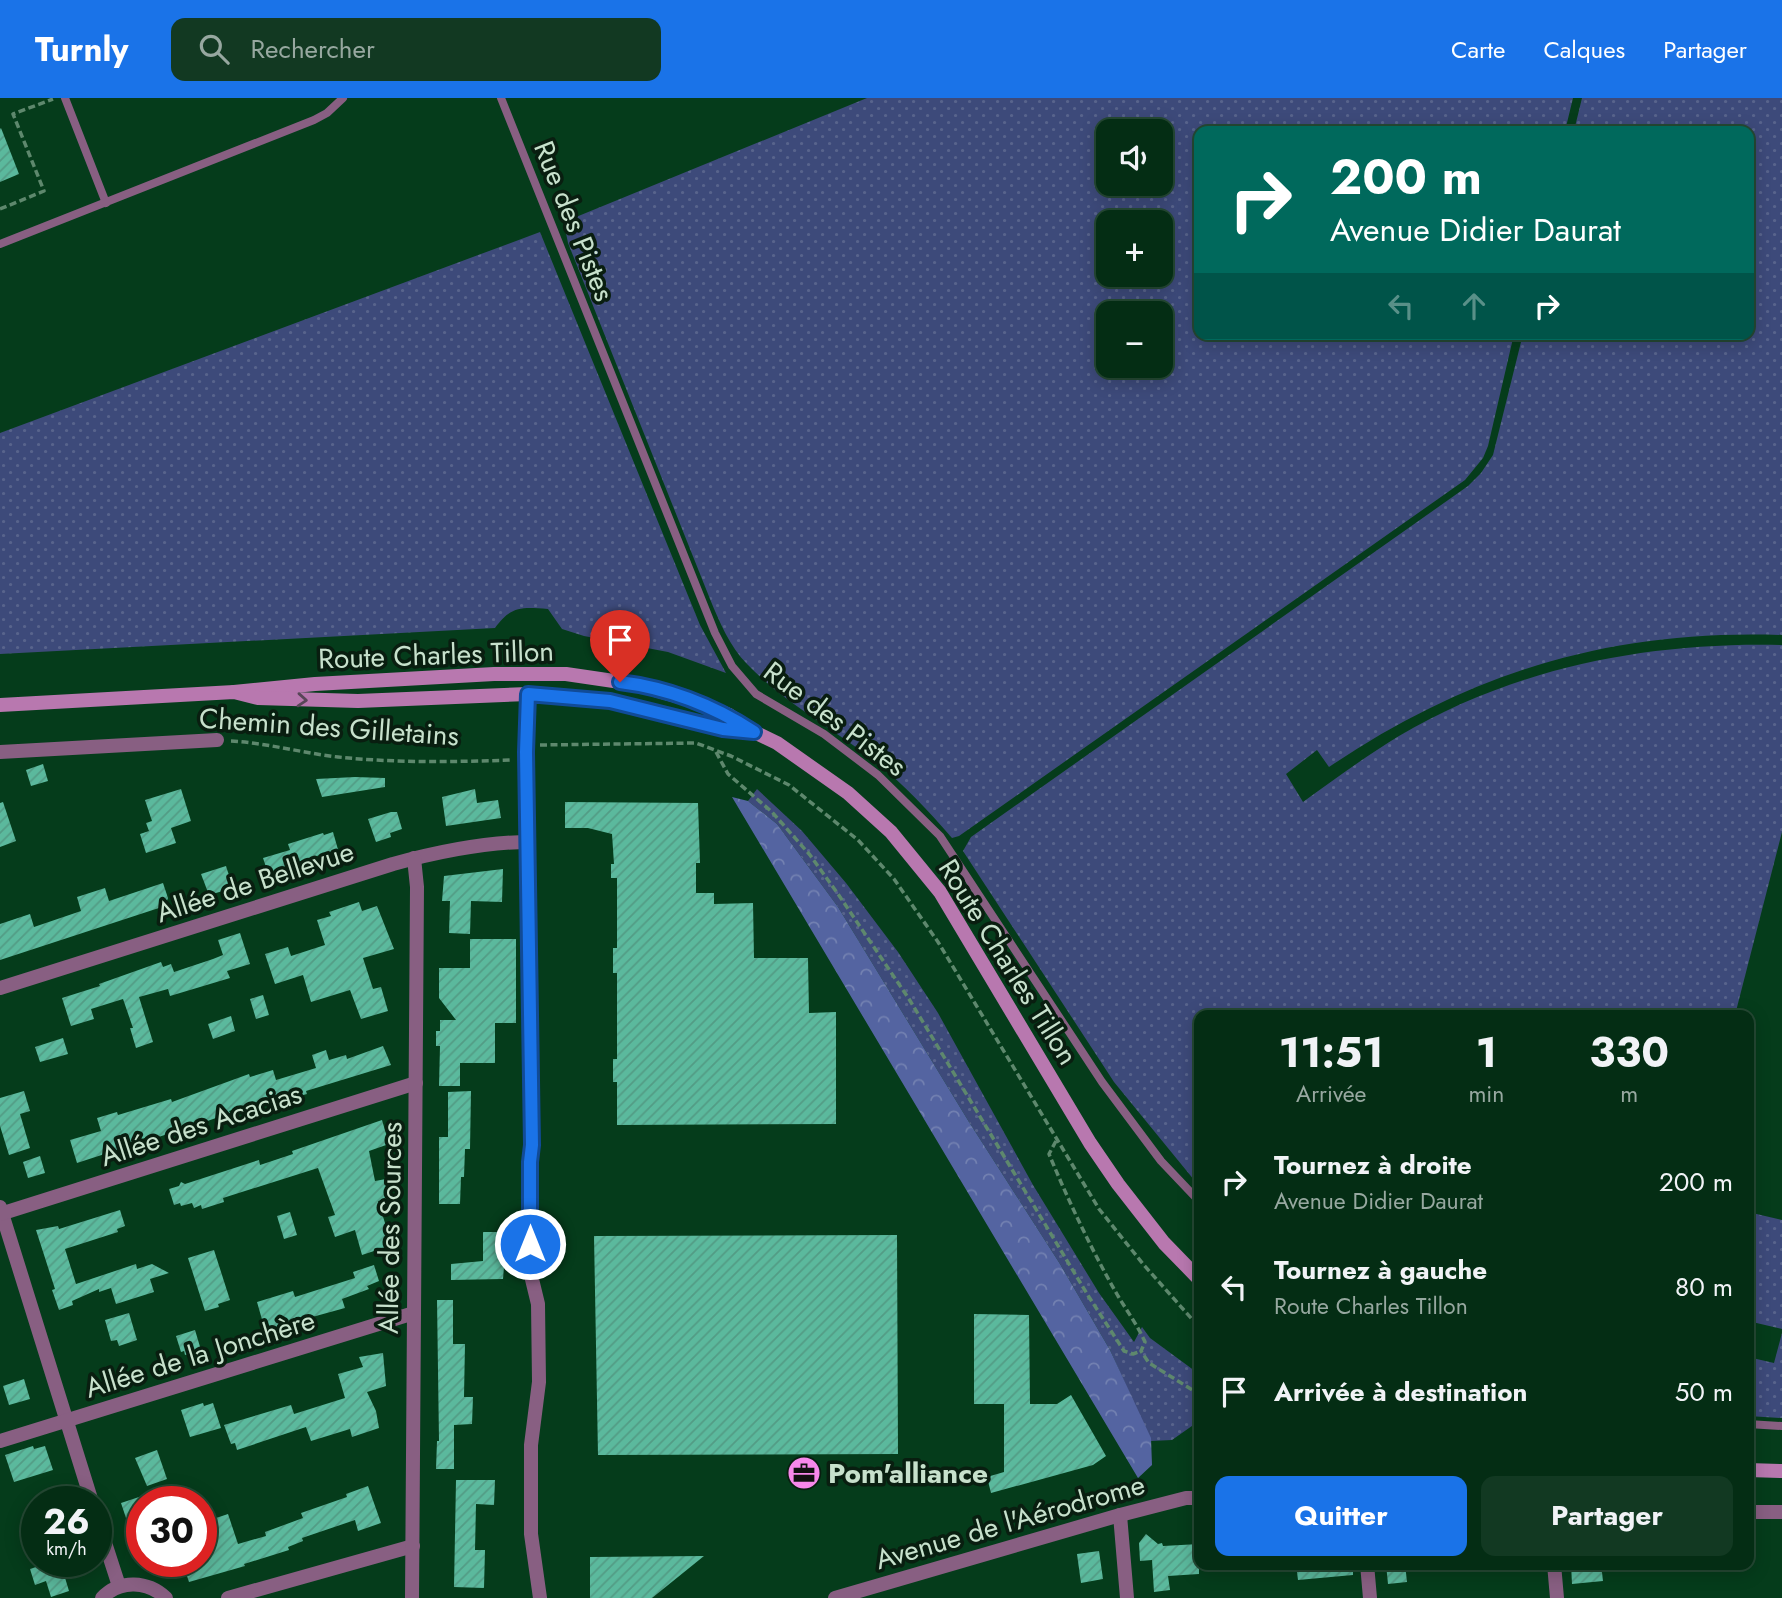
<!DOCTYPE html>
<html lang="fr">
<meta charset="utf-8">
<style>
body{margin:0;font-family:Jost,sans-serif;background:#123922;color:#f1f3f6;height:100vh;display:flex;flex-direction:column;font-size:26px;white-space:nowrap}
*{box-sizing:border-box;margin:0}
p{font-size:23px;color:#97a8a0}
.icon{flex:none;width:38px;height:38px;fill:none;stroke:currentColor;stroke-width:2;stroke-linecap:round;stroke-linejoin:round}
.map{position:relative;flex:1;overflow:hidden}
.sheet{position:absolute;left:1194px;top:912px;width:560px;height:560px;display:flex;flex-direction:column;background:#042d14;border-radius:14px;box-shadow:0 4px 18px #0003,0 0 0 2px #254934}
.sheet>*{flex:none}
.guide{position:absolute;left:1194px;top:28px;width:560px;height:214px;border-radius:14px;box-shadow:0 4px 18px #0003,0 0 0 2px #254934;background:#00695c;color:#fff;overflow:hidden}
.fabs{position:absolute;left:1096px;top:21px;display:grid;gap:14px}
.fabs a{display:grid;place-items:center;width:77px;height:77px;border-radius:14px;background:#042d14;box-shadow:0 4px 18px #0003,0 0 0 2px #254934;font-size:35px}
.speed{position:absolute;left:21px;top:1388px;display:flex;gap:14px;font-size:35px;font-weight:700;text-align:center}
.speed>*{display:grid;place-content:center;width:91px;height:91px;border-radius:50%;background:#042d14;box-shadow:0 4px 18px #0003,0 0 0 2px #254934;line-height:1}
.speed small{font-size:18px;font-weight:400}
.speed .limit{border:10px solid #d22;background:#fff;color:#111}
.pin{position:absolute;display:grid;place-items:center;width:60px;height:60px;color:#fff;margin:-72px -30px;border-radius:50% 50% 50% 0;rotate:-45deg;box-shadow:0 0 7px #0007}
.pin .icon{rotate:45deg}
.me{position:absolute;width:77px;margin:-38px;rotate:0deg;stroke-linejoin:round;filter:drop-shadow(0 0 5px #0008)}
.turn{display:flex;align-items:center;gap:24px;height:147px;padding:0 21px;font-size:32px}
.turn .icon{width:91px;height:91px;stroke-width:2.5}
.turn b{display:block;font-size:49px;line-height:60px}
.lanes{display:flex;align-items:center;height:66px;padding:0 21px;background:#0003;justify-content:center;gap:35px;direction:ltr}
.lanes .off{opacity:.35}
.eta{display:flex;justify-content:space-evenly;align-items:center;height:119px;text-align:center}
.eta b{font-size:42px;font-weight:700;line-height:49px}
.cta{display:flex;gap:14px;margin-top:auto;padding:14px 21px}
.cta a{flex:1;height:80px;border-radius:14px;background:#1a73e8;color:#fff;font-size:28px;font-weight:700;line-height:80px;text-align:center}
.cta a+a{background:#123922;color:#f1f3f6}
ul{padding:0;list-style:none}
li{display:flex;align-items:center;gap:21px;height:105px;padding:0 21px}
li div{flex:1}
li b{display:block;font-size:26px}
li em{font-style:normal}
header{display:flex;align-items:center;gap:42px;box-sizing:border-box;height:98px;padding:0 35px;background:#1a73e8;color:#fff}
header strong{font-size:33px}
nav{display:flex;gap:38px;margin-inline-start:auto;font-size:24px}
.search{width:490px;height:63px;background:#123922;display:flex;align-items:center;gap:18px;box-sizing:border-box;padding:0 24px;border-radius:14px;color:#97a8a0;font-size:26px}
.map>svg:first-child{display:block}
.grass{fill:url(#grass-dots);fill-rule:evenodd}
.forest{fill:url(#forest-crowns)}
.building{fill:url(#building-hatch)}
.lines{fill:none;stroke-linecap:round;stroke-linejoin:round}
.path{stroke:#5e886d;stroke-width:3.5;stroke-dasharray:7 3.5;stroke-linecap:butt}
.service{stroke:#885f82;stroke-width:8}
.minor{stroke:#885f82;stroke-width:14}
.secondary{stroke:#b878af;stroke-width:14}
.oneway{stroke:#584658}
.route-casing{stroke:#114b97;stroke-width:18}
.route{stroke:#1a73e8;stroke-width:12}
.labels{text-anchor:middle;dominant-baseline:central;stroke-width:7;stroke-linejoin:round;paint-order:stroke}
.street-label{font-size:28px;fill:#c7e1cc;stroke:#091e10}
.poi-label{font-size:28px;font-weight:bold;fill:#c7e1cc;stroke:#091e10;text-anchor:start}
</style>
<header>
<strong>Turnly</strong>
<div class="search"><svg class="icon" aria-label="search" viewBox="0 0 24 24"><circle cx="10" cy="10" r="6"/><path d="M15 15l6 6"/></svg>Rechercher</div>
<nav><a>Carte</a><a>Calques</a><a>Partager</a></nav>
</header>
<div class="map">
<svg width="1782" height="1500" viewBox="0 0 1782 1500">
<defs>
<pattern id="grass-dots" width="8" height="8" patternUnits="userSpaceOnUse" patternTransform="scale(1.75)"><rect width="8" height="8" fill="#3d4a7a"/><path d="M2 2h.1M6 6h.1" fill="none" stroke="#58648c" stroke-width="1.8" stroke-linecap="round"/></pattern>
<pattern id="forest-crowns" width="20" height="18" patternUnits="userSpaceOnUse" patternTransform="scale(1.75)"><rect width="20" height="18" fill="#5464a1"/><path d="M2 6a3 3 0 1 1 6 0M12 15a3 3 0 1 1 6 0" fill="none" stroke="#7381b1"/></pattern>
<pattern id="building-hatch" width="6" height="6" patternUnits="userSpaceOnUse" patternTransform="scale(1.75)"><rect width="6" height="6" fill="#5bb99d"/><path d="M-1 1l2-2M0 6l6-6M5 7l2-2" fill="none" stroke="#539c85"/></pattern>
</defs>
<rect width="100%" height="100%" fill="#053c1b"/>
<g class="grass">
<path d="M 867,0 L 1573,0 L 1565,33 L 1199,33 L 1199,236 L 1514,236 L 1488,348 L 1483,360 L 1465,382 L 959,738 L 952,740 C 929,713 904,687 876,664 C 834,631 784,605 747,566 C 730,549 719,523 710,501 L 568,145 L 566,135 L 576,119 ZM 1160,33 L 1160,86 L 1108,86 L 1108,33 ZM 1160,124 L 1160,177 L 1108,177 L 1108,124 ZM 1160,215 L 1160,268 L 1108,268 L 1108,215 Z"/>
<path d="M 1582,0 L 1782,0 L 1782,537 C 1611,531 1470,574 1329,669 L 1317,652 L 1286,676 L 1303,704 C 1335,681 1366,658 1399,638 C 1516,569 1648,544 1782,547 L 1782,734 L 1735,917 L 1199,917 L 1199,1088 L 1114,984 L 963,753 L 971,739 L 1468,388 L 1481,375 L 1493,357 L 1523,236 L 1748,236 L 1748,33 L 1574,33 Z"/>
<path d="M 540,134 L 700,527 L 726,575 L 668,554 L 584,538 L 562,531 L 548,511 C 521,509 511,508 495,530 L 0,556 L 0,335 Z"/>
<path d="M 757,691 L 802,733 L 846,785 L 898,854 L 938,915 L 1033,1087 L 1099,1195 L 1134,1244 L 1142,1229 L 1150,1240 L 1199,1276 L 1199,1323 L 1172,1342 L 1151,1343 L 1110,1252 L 1060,1166 L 969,1024 L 838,809 L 777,726 L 748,703 Z"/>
<path d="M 1748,1114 L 1782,1122 L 1782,1231 L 1748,1223 Z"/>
<path d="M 1782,1235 L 1782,1320 L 1748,1318 L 1748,1259 L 1774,1265 Z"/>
</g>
<path class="forest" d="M 732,699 L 748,703 L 777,726 L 838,809 L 969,1024 L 1060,1166 L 1110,1252 L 1151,1340 L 1152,1367 L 1138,1380 Z"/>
<g class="building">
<path d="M 1,30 L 19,76 L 0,84 L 0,31 Z"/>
<path d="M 43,666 L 48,683 L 31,688 L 26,672 Z"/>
<path d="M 355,679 L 385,680 L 385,689 L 322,699 L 316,681 Z"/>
<path d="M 181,691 L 191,723 L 171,730 L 176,745 L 146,755 L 140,736 L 149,733 L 146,725 L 152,723 L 145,702 Z"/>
<path d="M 475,691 L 477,705 L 498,702 L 501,720 L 446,728 L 442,699 Z"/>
<path d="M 3,704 L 16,743 L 0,749 L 0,705 Z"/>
<path d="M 565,704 L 698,705 L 700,765 L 696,765 L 696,795 L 714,795 L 714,806 L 753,805 L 754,860 L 808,860 L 809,915 L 836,914 L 836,1026 L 617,1027 L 617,984 L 613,984 L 613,961 L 617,961 L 617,875 L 613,875 L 613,850 L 617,850 L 617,780 L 611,780 L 611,766 L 614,766 L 612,736 L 588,730 L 565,730 Z"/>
<path d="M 391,714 L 397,714 L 402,731 L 390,735 L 391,739 L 376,744 L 368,721 Z"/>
<path d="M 333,734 L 339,755 L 321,761 L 320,757 L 291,766 L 292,771 L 269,778 L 263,760 L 290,752 L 288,746 L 323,735 L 324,737 Z"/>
<path d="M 226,768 L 233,790 L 209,797 L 201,776 Z"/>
<path d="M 503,771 L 502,804 L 471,803 L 470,836 L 449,835 L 450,803 L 442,803 L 444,778 Z"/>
<path d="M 163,785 L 168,800 L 165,808 L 0,862 L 0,826 L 30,816 L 34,829 L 81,813 L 77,799 L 105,790 L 109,803 Z"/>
<path d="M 359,804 L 362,813 L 377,808 L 394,851 L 363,860 L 373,891 L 381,889 L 388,913 L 361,921 L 350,892 L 311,904 L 303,877 L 275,886 L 265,856 L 288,849 L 291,858 L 325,847 L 317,822 L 331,818 L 329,814 Z"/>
<path d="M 240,835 L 250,866 L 227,873 L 230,880 L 170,898 L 168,891 L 139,899 L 153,944 L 136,950 L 130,930 L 133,930 L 123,901 L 91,911 L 94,921 L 71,928 L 62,900 L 100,888 L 99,886 L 161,864 L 163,869 L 171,866 L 174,874 L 213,861 L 223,857 L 218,842 Z"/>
<path d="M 470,841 L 516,841 L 516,925 L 495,925 L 495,965 L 460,965 L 460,988 L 439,988 L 440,948 L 436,948 L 436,933 L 440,933 L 440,922 L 456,922 L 439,900 L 439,870 L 470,870 Z"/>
<path d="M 263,897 L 269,917 L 256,921 L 250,901 Z"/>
<path d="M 231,918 L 235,933 L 213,941 L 208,926 Z"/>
<path d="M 63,940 L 68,956 L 40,964 L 35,949 Z"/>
<path d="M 383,948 L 391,967 L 306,993 L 307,996 L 293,1000 L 292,998 L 265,1006 L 265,1004 L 258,1006 L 258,1004 L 229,1013 L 230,1015 L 199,1026 L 149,1042 L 148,1039 L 119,1048 L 120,1051 L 77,1065 L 70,1042 L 101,1033 L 97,1020 L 117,1014 L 118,1017 L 171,1001 L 172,1004 L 249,976 L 250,979 L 273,972 L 276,982 L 316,970 L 312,957 L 326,952 L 329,962 L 346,957 L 347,961 Z"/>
<path d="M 24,993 L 30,1013 L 20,1016 L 30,1050 L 9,1057 L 0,1028 L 0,1000 Z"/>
<path d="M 471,993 L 470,1051 L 465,1051 L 464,1079 L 461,1079 L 460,1106 L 439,1106 L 439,1039 L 448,1039 L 448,994 Z"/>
<path d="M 382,1022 L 389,1046 L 369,1053 L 375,1083 L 386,1081 L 390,1101 L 378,1103 L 392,1147 L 362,1157 L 355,1132 L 335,1139 L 328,1119 L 335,1117 L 318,1070 L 223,1100 L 224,1104 L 202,1111 L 201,1107 L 194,1110 L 192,1105 L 181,1108 L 180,1105 L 174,1107 L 169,1091 L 179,1088 L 181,1084 L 185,1086 L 259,1062 L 260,1067 L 293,1056 L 292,1053 Z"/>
<path d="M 40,1058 L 45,1075 L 28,1080 L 23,1064 Z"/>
<path d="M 120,1112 L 125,1128 L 117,1131 L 118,1134 L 65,1151 L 76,1186 L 136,1166 L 137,1171 L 152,1166 L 169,1175 L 150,1181 L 154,1194 L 116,1206 L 111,1190 L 99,1194 L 99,1191 L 72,1203 L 73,1207 L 59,1212 L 52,1192 L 55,1191 L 36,1132 L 58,1128 L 59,1131 Z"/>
<path d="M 290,1114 L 297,1137 L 284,1141 L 277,1118 Z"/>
<path d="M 483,1134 L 507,1134 L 503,1181 L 451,1182 L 451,1166 L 483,1163 Z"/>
<path d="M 897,1137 L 898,1356 L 598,1357 L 594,1138 Z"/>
<path d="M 214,1152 L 230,1202 L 218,1206 L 219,1209 L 205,1213 L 188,1160 Z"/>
<path d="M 374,1167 L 379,1183 L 367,1188 L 369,1191 L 342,1201 L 345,1210 L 265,1232 L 257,1204 L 293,1193 L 295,1199 L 355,1180 L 353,1174 Z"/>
<path d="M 437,1202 L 453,1202 L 453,1246 L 465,1246 L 464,1299 L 473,1299 L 472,1326 L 454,1327 L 454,1371 L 436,1371 L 437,1343 L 439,1343 Z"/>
<path d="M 129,1215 L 137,1242 L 119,1248 L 117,1242 L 111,1243 L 105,1222 Z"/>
<path d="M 974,1216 L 1029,1217 L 1030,1306 L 1057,1306 L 1071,1297 L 1106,1358 L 1093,1367 L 991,1395 L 987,1379 L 1004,1374 L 1004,1306 L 974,1306 Z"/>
<path d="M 195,1232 L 201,1252 L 185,1257 L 184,1253 L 181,1254 L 176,1238 Z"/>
<path d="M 383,1255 L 386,1288 L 367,1294 L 376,1313 L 379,1330 L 352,1339 L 350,1331 L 311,1343 L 306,1329 L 237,1352 L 235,1345 L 231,1346 L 224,1327 L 291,1307 L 294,1316 L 345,1300 L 338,1276 L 363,1269 L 359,1259 Z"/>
<path d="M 24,1281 L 30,1301 L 9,1307 L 3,1288 Z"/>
<path d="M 203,1305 L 204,1308 L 213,1305 L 221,1330 L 190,1339 L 181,1312 Z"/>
<path d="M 33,1348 L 34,1351 L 45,1348 L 53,1372 L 14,1384 L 5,1357 Z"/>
<path d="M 157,1352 L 167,1381 L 147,1388 L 135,1360 Z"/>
<path d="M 456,1382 L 495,1382 L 494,1407 L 476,1406 L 475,1452 L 485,1452 L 484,1490 L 454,1489 Z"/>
<path d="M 368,1388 L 381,1425 L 358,1433 L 355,1422 L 302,1440 L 303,1443 L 288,1449 L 289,1452 L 244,1466 L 245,1468 L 189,1484 L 182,1463 L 206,1463 L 201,1448 L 201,1425 L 228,1416 L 238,1446 L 266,1438 L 265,1434 L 303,1420 L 301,1415 L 347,1399 L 346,1396 Z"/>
<path d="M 142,1398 L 142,1459 L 139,1459 L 121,1405 Z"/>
<path d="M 1146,1436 L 1158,1446 L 1162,1445 L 1163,1448 L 1199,1446 L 1199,1476 L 1168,1478 L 1170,1492 L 1154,1494 L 1152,1462 L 1140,1463 L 1139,1445 Z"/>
<path d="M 1099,1453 L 1103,1481 L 1081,1485 L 1077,1456 Z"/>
<path d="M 704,1458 L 652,1500 L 590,1500 L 590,1459 Z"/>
<path d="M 40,1463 L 60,1463 L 69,1493 L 51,1499 L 46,1483 L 35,1487 L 30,1471 L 42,1467 Z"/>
<path d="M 1296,1466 L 1353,1466 L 1353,1477 L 1298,1482 Z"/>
<path d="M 1386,1466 L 1405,1466 L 1407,1484 L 1388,1486 Z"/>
<path d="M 1571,1466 L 1601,1466 L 1603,1483 L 1572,1486 Z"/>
</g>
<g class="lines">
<g class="path">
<path d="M 0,111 L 44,93 L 13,16 L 53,1"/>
<path d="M 231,643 C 267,645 302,655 338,659 C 395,665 455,664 512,662"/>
<path d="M 540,647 L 696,645 L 731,658 L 789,687 L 858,742 L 894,781 L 938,844 L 1099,1111 L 1143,1166 L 1199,1229"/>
<path d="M 716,654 L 728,676 L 772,714 L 810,757 L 838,796 L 909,901 L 1089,1199 L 1124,1253 L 1133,1256 L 1141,1253"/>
<path d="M 1056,1043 L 1049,1056 C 1069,1104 1092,1153 1118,1198 C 1127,1213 1138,1228 1145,1244 L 1141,1253 L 1149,1265 L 1199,1296"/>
</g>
<g class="service">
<path d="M 65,0 L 106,105"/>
<path d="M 501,0 L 715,535 L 732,568 L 756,596 L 824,636 L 878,677 L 940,738 L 1102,984 L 1161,1063 L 1199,1103"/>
<path d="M 0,146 L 314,22 L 327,15 L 343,0"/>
<path d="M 1748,1326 L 1782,1328"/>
</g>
<g class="minor">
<path d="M 528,596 L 526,655 L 532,1047 L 530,1064 L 530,1173 L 538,1206 L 539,1284 L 531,1347 L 531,1436 L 540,1500"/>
<path d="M 0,654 L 217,642"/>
<path d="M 0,890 L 393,766 C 437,754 484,744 529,744"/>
<path d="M 0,1109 L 92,1404"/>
<path d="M 0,1116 L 416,985"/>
<path d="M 0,1343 L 414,1215"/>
<path d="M 1748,1414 L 1782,1414"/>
<path d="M 96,1417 L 119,1488"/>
<path d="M 1120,1417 L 1127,1500"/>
<path d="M 1367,1466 L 1370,1500"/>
<path d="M 1554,1466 L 1557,1500"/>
<path d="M 102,1500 C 120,1481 148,1483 166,1500"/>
<path d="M 228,1500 L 413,1448"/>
<path d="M 412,1500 L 417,789 L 414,760"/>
<path d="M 835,1500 L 1120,1417 L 1186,1400 L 1199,1400"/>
</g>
<g class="secondary">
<path d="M 234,594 L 315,586 L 494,576 L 566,576 L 634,586 L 697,604 L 729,617 L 754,634 L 777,645 L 848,695 L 891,734 L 940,794 L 1090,1045 L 1118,1086 L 1164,1145 L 1199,1181"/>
<path d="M 0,607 L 234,594 L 258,600 L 358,603 L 528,596 L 567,598 L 610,603 L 723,631 L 752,634"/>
<path d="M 1748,1372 L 1782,1373"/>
</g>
</g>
<defs><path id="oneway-chevron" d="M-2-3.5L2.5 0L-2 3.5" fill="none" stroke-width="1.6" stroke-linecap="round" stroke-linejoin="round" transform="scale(1.75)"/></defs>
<use class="oneway" href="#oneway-chevron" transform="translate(302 602) rotate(4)"/>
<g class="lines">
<defs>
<path id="route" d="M 530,1146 L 530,1064 L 532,1047 L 526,654 L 528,596 L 610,603 L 723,631 L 754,634 C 714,608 668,590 620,584"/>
</defs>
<use href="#route" class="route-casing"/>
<use href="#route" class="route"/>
</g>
<defs>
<symbol id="office-disc" viewBox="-11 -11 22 22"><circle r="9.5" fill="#f888eb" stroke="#091e10"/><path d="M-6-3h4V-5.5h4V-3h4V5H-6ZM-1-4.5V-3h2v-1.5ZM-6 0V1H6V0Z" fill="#111"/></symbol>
</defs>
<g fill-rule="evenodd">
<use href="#office-disc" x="785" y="1356" width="38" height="38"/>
</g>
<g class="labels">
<g class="street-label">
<text transform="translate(574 123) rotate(68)">Rue des Pistes</text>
<text transform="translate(436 557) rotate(-2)">Route Charles Tillon</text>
<text transform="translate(835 621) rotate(37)">Rue des Pistes</text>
<text transform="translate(329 629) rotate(4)">Chemin des Gilletains</text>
<text transform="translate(255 784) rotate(-18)">Allée de Bellevue</text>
<text transform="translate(1008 864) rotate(58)">Route Charles Tillon</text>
<text transform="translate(201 1027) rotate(-18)">Allée des Acacias</text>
<text transform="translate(390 1130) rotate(-89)">Allée des Sources</text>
<text transform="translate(200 1256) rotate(-17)">Allée de la Jonchère</text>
<text transform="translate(1010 1424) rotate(-16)">Avenue de l'Aérodrome</text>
</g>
<g class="poi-label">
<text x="828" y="1375">Pom'alliance</text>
</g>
</g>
</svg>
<div class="fabs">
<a><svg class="icon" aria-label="sound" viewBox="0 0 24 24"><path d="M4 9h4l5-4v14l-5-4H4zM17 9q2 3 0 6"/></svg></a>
<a>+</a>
<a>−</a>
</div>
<div class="speed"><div>26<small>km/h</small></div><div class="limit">30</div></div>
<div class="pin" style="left:620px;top:584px;background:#d93025"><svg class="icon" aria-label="arrive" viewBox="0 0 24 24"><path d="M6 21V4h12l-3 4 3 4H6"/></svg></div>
<svg class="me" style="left:530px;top:1146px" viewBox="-20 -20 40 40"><circle r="17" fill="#1a73e8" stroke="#fff" stroke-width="3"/><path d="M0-11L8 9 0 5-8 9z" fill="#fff"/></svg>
<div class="guide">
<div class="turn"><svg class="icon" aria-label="right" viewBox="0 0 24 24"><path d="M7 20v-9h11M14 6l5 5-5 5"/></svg><div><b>200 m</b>Avenue Didier Daurat</div></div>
<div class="lanes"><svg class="icon off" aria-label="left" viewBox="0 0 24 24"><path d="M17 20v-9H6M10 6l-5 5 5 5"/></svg><svg class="icon off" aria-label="ahead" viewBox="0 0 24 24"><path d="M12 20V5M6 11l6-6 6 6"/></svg><svg class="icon" aria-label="right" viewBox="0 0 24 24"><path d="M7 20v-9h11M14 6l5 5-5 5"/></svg></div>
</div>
<section class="sheet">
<div class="eta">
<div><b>11:51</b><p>Arrivée</p></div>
<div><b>1</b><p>min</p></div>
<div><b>330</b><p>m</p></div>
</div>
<ul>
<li><svg class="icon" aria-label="right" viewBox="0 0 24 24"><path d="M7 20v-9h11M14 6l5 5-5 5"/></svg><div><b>Tournez à droite</b><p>Avenue Didier Daurat</p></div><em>200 m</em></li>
<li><svg class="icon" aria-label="left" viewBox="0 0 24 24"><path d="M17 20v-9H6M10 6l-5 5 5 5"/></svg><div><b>Tournez à gauche</b><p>Route Charles Tillon</p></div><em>80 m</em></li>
<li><svg class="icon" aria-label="arrive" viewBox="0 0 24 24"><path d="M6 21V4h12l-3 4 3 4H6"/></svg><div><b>Arrivée à destination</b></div><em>50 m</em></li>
</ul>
<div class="cta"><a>Quitter</a><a>Partager</a></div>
</section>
</div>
